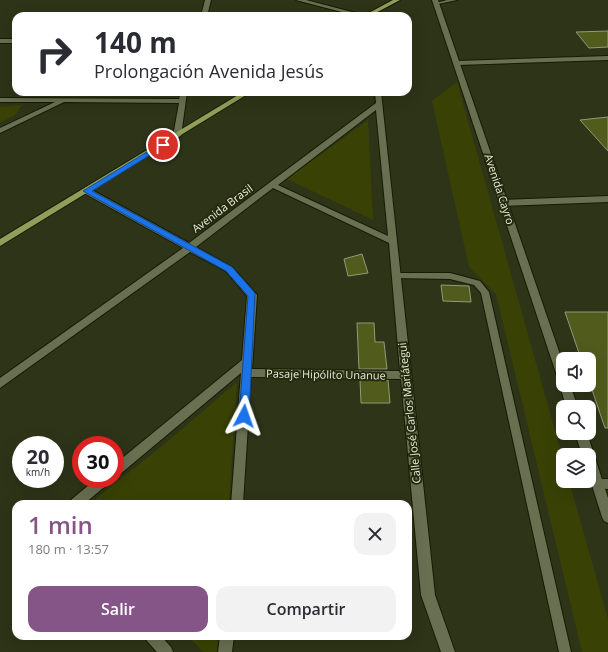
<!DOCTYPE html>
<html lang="es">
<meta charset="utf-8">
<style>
body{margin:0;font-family:"Open Sans",sans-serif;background:#f2f2f3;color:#2b2b33;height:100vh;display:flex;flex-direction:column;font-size:15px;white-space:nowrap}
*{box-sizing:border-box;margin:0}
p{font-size:13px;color:#7c7c81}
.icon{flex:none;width:22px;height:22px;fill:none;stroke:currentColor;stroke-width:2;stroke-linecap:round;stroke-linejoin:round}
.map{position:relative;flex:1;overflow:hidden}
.sheet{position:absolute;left:12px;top:500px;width:400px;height:140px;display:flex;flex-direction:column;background:#fff;border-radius:12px;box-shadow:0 4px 16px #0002}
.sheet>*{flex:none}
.top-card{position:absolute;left:12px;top:12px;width:400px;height:84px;border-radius:12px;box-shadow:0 4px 16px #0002;background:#fff;color:#2b2b33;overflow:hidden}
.tools{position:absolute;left:556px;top:352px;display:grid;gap:8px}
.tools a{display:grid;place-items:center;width:40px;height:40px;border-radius:8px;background:#fff;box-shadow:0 4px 16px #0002;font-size:20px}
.speed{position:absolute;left:12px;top:436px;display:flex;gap:8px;font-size:20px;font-weight:700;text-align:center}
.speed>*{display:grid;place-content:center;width:52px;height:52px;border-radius:50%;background:#fff;box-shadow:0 4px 16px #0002;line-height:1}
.speed small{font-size:10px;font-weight:400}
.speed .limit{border:6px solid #d22;background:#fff;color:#111}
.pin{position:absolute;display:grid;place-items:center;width:34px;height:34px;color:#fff;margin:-17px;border:2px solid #fff;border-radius:50%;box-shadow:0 1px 4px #0007}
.me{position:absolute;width:44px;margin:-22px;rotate:4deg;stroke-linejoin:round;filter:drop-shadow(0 0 3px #0008)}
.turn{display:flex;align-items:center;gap:14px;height:84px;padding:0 16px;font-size:18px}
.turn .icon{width:52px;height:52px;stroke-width:2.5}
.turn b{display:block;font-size:28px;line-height:34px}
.round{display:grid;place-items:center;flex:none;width:42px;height:42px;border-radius:12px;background:#f2f2f3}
.summary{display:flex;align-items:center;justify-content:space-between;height:68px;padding:0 16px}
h1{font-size:24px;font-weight:600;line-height:30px;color:#855588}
.button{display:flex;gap:8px;margin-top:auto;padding:8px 16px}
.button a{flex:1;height:46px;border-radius:12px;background:#855588;color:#fff;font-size:16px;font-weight:600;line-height:46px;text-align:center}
.button a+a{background:#f2f2f3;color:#2b2b33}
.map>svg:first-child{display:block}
.green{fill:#394204}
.building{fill:#505b1c;stroke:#939a7a}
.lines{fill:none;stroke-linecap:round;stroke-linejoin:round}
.lane-casing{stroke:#171b02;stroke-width:2}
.street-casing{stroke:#171b02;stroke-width:2}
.secondary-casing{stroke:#171b02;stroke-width:2}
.primary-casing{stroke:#171b02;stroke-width:2}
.lane{fill:#696f51;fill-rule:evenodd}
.street{fill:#696f51;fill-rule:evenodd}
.secondary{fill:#696f51;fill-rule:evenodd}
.primary{fill:#919d5a;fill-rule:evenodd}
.route{fill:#1a73e8;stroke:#114b97}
.labels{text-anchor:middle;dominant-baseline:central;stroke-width:4;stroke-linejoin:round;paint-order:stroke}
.street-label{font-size:11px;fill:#e7ebda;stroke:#252a0e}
</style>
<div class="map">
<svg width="608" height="652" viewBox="0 0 608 652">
<rect width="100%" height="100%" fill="#2e3418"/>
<g class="green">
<path d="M 457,82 L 563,459 L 563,481 L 569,481 L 608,619 L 608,652 L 582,652 L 496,294 L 469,267 L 432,101 Z"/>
<path d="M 22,105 L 15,115 L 0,123 L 0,107 Z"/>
<path d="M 368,120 L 373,220 L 287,179 Z"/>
<path d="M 237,382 L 229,504 L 89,504 L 166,443 Z"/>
<path d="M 188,636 L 218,636 L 217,652 L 203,652 Z"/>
</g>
<g class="building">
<path d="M 608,31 L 608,47 L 589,48 L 576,32 Z"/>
<path d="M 608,117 L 608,151 L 580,120 Z"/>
<path d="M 362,254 L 368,273 L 348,276 L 344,259 Z"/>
<path d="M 441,285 L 469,286 L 471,302 L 443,301 Z"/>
<path d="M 565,312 L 608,312 L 608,428 L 605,428 L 589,381 L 589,359 L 581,359 Z"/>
<path d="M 357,323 L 374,323 L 375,342 L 384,342 L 387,369 L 359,369 Z"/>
<path d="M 360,380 L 388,380 L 390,403 L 361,403 Z"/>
</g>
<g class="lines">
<defs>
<g id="lane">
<path d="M 447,0 L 457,0 L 438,4 L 436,3 Z"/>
<path d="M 397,273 L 450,273 L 480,281 L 489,292 L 571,652 L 559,652 L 481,293 L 474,285 L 450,279 L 394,278 L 393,276 Z"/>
</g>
<g id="street">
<path d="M 205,0 L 211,0 L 207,16 L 201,16 Z"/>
<rect x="0" y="39" width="16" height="4"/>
<path d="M 608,56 L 608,60 L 458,65 L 455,63 L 458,61 Z"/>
<path d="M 181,92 L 187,92 L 181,136 L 177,138 L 173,136 L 179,103 L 64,102 L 0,133 L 0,128 L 55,102 L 0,102 L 0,98 L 179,99 Z"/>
<path d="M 375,92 L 381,92 L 435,595 L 455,652 L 441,652 L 421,595 L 401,379 L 251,377 L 243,504 L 231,504 L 241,373 L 119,475 L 115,476 L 115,464 L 242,360 L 247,296 L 226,271 L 190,252 L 0,388 L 0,378 L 183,248 L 84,193 L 84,189 L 90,189 L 189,243 L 376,103 ZM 376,110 L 388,236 L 278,185 ZM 273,188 L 389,243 L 400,371 L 252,369 L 257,295 L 232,267 L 196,247 Z"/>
<path d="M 608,196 L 608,202 L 504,206 L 500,203 L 504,200 Z"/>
<path d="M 96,479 L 111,479 L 109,483 L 84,504 L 69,504 L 71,500 Z"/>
<path d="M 598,479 L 608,479 L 608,489 L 594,488 L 592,484 L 594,480 Z"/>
<path d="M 145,636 L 161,636 L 171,647 L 173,652 L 157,652 L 147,641 Z"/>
<path d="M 220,636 L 234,636 L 232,652 L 218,652 Z"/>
</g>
<g id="secondary">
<path d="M 296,0 L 306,0 L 367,16 L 357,16 Z"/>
<path d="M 432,0 L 438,0 L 563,363 L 563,385 L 570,385 L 578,407 L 566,407 L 560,385 L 561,383 L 558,379 Z"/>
<path d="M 575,433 L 587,433 L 608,498 L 608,523 L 604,521 L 602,517 L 589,476 L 589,455 L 582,455 Z"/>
</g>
<g id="primary">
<path d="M 393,0 L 400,0 L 370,16 L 363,16 Z"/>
<path d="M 243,92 L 251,92 L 0,246 L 0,239 Z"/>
</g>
</defs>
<use href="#lane" class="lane-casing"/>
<use href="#street" class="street-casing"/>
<use href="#secondary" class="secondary-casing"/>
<use href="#primary" class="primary-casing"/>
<use href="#lane" class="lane"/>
<use href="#street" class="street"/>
<use href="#secondary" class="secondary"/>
<use href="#primary" class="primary"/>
</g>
<path class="route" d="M 160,144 L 166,145 L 92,191 L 232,267 L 255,293 L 249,416 L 244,421 L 239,416 L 248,296 L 226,271 L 83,191 Z"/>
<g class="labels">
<g class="street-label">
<text transform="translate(500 189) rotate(72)">Avenida Cayro</text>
<text transform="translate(222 208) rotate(-37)">Avenida Brasil</text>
<text transform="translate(326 374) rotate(1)">Pasaje Hipólito Unanue</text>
<text transform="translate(409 413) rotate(-96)">Calle José Carlos Mariátegui</text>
</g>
</g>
</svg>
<div class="tools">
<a><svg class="icon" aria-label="sound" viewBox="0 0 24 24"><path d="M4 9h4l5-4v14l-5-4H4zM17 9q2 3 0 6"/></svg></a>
<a><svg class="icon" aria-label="search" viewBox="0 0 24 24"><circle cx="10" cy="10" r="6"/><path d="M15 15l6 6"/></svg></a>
<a><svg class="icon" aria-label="layers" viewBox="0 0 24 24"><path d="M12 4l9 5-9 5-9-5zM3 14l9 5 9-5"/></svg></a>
</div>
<div class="speed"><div>20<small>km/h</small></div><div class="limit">30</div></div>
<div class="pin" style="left:163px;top:145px;background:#d93025"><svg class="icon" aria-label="arrive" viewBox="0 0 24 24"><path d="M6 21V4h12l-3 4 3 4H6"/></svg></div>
<svg class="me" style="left:244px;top:416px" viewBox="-20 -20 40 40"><path d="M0-17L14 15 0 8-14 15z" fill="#1a73e8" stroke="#fff" stroke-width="4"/></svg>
<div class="top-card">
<div class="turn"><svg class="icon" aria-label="right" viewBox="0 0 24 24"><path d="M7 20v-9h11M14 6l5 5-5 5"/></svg><div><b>140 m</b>Prolongación Avenida Jesús</div></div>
</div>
<section class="sheet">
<div class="summary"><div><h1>1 min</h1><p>180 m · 13:57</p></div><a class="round"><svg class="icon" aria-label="close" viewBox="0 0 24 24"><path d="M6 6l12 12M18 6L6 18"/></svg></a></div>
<div class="button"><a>Salir</a><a>Compartir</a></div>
</section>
</div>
